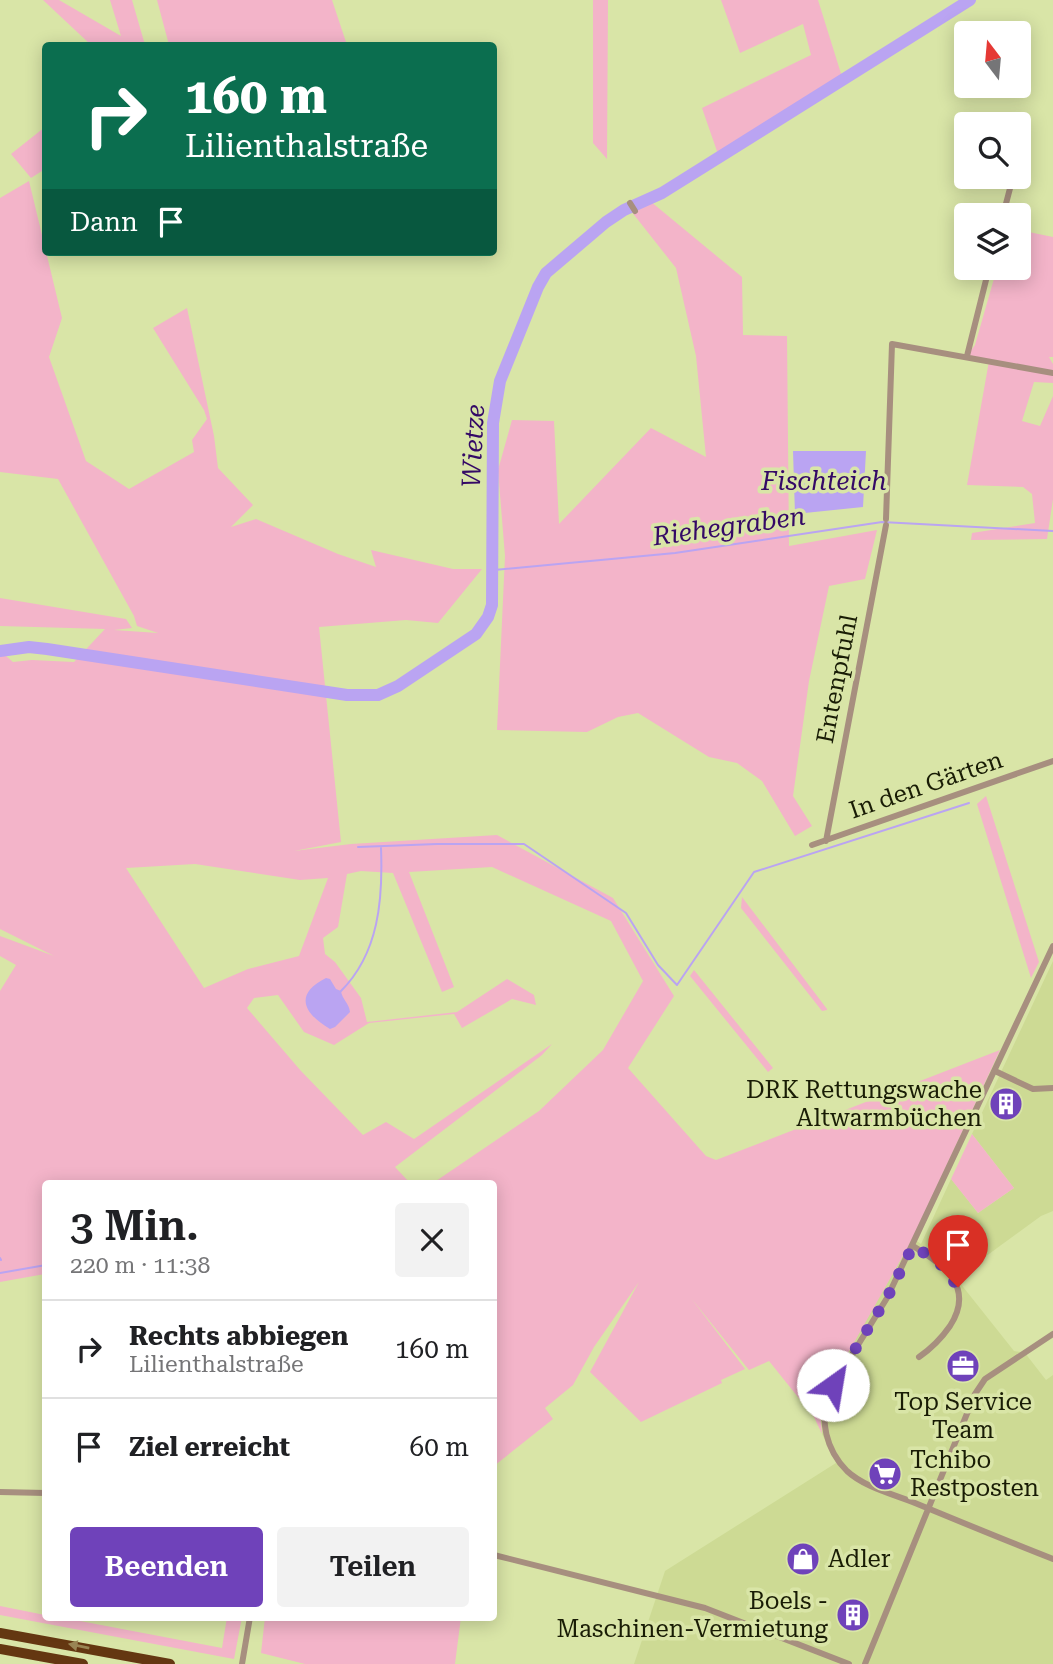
<!DOCTYPE html>
<html lang="de">
<head>
<meta charset="utf-8">
<style>
	body { margin:0; font-family:"Roboto Serif",serif; background:#f2f2f2; color:#202124; height:100vh; display:flex; flex-direction:column; font-size:26px; white-space:nowrap }
	* { box-sizing:border-box; margin:0 }
	p { font-size:23px; color:#757577 }
	.icon { flex:none; width:38px; height:38px; fill:none; stroke:currentColor; stroke-width:2; stroke-linecap:round; stroke-linejoin:round }
	.map { position:relative; flex:1; overflow:hidden }
	.side { position:absolute; left:42px; top:1180px; width:455px; height:441px; display:flex; flex-direction:column; background:#fff; border-radius:7px; box-shadow:0 4px 18px #0003 }
	.side>* { flex:none }
	.top-card { position:absolute; left:42px; top:42px; width:455px; height:214px; border-radius:7px; box-shadow:0 4px 18px #0003; background:#0b6e4f; color:#fff; overflow:hidden }
	.needle { width:46px; rotate:344deg }
	.controls { position:absolute; left:954px; top:21px; display:grid; gap:14px }
	.controls a { display:grid; place-items:center; width:77px; height:77px; border-radius:7px; background:#fff; box-shadow:0 4px 18px #0003; font-size:35px }
	.pin { position:absolute; display:grid; place-items:center; width:60px; height:60px; color:#fff; margin:-72px -30px; border-radius:50% 50% 50% 0; rotate:-45deg; box-shadow:0 0 7px #0007 }
	.pin .icon { rotate:45deg }
	.me { position:absolute; width:77px; margin:-38px; rotate:32deg; stroke-linejoin:round; filter:drop-shadow(0 0 5px #0008) }
	.turn { display:flex; align-items:center; gap:24px; height:147px; padding:0 28px; font-size:32px }
	.turn .icon { width:91px; height:91px; stroke-width:2.5 }
	.turn b { display:block; font-size:49px; line-height:60px }
	.then { display:flex; align-items:center; height:66px; padding:0 28px; background:#0003; gap:14px; font-size:26px }
	.round { display:grid; place-items:center; flex:none; width:74px; height:74px; border-radius:7px; background:#f2f2f2 }
	.summary { display:flex; align-items:center; justify-content:space-between; height:119px; padding:0 28px }
	h1 { font-size:42px; font-weight:600; line-height:52px }
	.action { display:flex; gap:14px; margin-top:auto; padding:14px 28px }
	.action a { flex:1; height:80px; border-radius:7px; background:#6f42ba; color:#fff; font-size:28px; font-weight:600; line-height:80px; text-align:center }
	.action a+a { background:#f2f2f2; color:#202124 }
	ul { padding:0; list-style:none }
	li { display:flex; align-items:center; gap:21px; height:98px; padding:0 28px; border-top:2px solid #e0e0e0 }
	li div { flex:1 }
	li b { display:block; font-size:26px }
	li em { font-style:normal }
	.map>svg:first-child { display:block }
	.built { fill:#cdda94 }
	.green { fill:#f3b4c9; fill-rule:evenodd }
	.water { fill:#baa4f2 }
	.lines { fill:none; stroke-linecap:round; stroke-linejoin:round }
	.stream { stroke:#baa4f2; stroke-width:2 }
	.river { stroke:#baa4f2; stroke-width:12 }
	.street { stroke:#a78f7f; stroke-width:6 }
	.highway { stroke:#643711; stroke-width:10 }
	.oneway { fill:#998554 }
	.route { stroke:#6f42ba; stroke-width:12; stroke-dasharray:0 21.6 }
	.labels { text-anchor:middle; stroke-width:7; stroke-linejoin:round; paint-order:stroke }
	.street-label { font-size:24px; fill:#191c05; stroke:#d9e5a7 }
	.poi-label { font-size:24px; fill:#191c05; stroke:#d9e5a7; text-anchor:end }
	.water-label { font-size:26px; font-style:italic; fill:#340966; stroke:#d9e5a7 }
</style>
</head>
<body>
<div class="map">
<svg width="1053" height="1664" viewBox="0 0 1053 1664">
	<rect width="100%" height="100%" fill="#d9e5a7"/>
	<path class="built" d="M1053,961V1211L1041,1216L956,1278L1014,1351L1025,1353L1046,1380L1053,1375V1664H634L665,1571L836,1463L822,1434L820,1412L823,1394L913,1238L921,1244L951,1179L978,1213L1014,1188L972,1134Z"/>
	<path class="green" d="M43,0H59L121,36L110,0H132L145,45H91Z
		M157,0H332L347,45H169Z
		M593,0H608L607,159L593,143Z
		M721,0H818L843,80L719,157L702,108L811,55L803,24L740,53Z
		M45,127V169L31,178L11,154Z
		M29,181L62,318L49,357L86,461L129,489L194,452L192,440L207,419L204,410L153,328L187,308L214,436L218,468L253,505L231,527L256,519L338,554L376,567L371,550L453,569H482L438,623L406,620L319,627L341,842L294,851L351,844L497,835L613,898L674,996L628,1068L706,1156L716,1160L1000,1050L913,1238L851,1348L827,1386L820,1412L822,1434L814,1417L769,1361L749,1370L691,1298L745,1369L721,1380L722,1383L641,1422L590,1372L639,1282L594,1347L573,1385L545,1408L553,1419L494,1466V1183H433L539,1111L603,1050L643,981L611,921L492,867L409,872L454,987L442,992L393,873L361,871L347,874L338,927L323,938L325,954L335,962L361,998L367,1022L457,1012L507,979L534,995L536,1005L512,999L462,1028L454,1014L369,1023L334,1045L304,1032L278,995L254,998L247,1008L301,1071L363,1135L386,1122L414,1139L552,1044L542,1055L395,1167L410,1183H46L45,1274L0,1282V991L16,965L0,956V936L54,956L0,929V651L13,662L32,660L74,662L105,629L0,626V598L126,619L132,628L114,630L158,633L137,626L134,616L58,479L0,472V198ZM195,864L300,880L328,878L299,956L248,969L204,988L126,868Z
		M650,201L742,277L743,335L787,336L789,546L877,530L865,579L829,586L809,681L793,796L812,826L795,836L762,781L737,763L709,757L638,713L618,717L587,732L497,730L505,556L498,470L512,420L554,421L559,524L651,428L706,457L696,356L676,268L631,211Z
		M1019,230L1053,237V357H1049L1053,364V383L1034,382L1022,421L1040,426L1053,396V499L1047,539L971,540L972,533L1035,523L1032,494L1023,487L967,485L989,361L967,356L975,345L997,268H1018Z
		M986,796L1039,962L1031,978L977,804Z
		M742,897L827,1009V1010L822,1011L741,908Z
		M694,970L773,1068L768,1072L690,976Z
		M972,1134L1014,1188L978,1213L951,1179Z
		M0,1606L45,1615L46,1617H59L222,1648L227,1617H242L234,1659L0,1615Z
		M265,1617H461L455,1664H305L261,1653Z"/>
	<path class="water" d="M793,451H866L863,507L795,514Z
		M326,978L330,979L336,989L341,991C342,999 349,1003 350,1012L335,1027L330,1029C303,1013 294,994 326,978Z"/>
	<g class="lines">
		<path class="stream" d="M494,570L675,553L882,522L1053,531
			M358,847L437,844H524L626,913L658,965L677,985L754,872L969,803
			M341,991C379,953 383,899 381,848
			M0,1258L1,1260
			M0,1273L46,1265"/>
		<path class="river" d="M0,651L29,647L47,649L347,695H378L398,686L476,634L488,617L492,605L493,423L500,381L538,287L546,273L606,222L624,210L662,193L970,0"/>
		<path class="street" d="M630,203L635,211
			M1003,215L1013,177
			M967,356L989,268
			M886,519L892,344L1053,373
			M826,841L886,525
			M812,845L1053,761
			M1053,946L887,1298L829,1392C819,1420 826,1450 847,1471C864,1487 893,1494 915,1503C961,1522 1007,1541 1053,1559
			M995,1071L1033,1089L1053,1088
			M913,1246C945,1266 975,1287 950,1326C941,1339 932,1348 919,1357
			M0,1492L46,1493
			M494,1555L705,1608L849,1664
			M242,1664L250,1617
			M865,1664L975,1394L985,1379L1053,1334"/>
		<path class="highway" d="M0,1633L170,1664
			M0,1649L83,1664"/>
	</g>
	<defs><path id="oneway-solid" d="M-6-.8H1V-3.2L6.5 0L1 3.2V.8H-6Z" transform="scale(1.75)"/></defs>
	<use class="oneway" href="#oneway-solid" transform="translate(79 1646) rotate(-169)"/>
	<g class="lines">
		<path class="route" d="M833,1385L887,1298L913,1246L939,1262L958,1287"/>
	</g>
	<defs>
		<symbol id="building-disc" viewBox="-11 -11 22 22"><circle r="9.5" fill="#6f42ba" stroke="#d9e5a7"/><path d="M-4-6H4V6H1V3H-1V6H-4ZM-2.5-4.3h1.7v1.8h-1.7ZM.8-4.3h1.7v1.8H.8ZM-2.5-1h1.7V.8h-1.7ZM.8-1h1.7V.8H.8Z" fill="#fff"/></symbol>
		<symbol id="office-disc" viewBox="-11 -11 22 22"><circle r="9.5" fill="#6f42ba" stroke="#d9e5a7"/><path d="M-6-3h4V-5.5h4V-3h4V5H-6ZM-1-4.5V-3h2v-1.5ZM-6 0V1H6V0Z" fill="#fff"/></symbol>
		<symbol id="supermarket-disc" viewBox="-11 -11 22 22"><circle r="9.5" fill="#6f42ba" stroke="#d9e5a7"/><path d="M-6-5.5h2.5l.6 2H6L4.5 2H-2.5L-4.4-4H-6ZM-1.5 3.2a1.3 1.3 0 1 0 .1 0ZM3 3.2a1.3 1.3 0 1 0 .1 0Z" fill="#fff"/></symbol>
		<symbol id="shop-disc" viewBox="-11 -11 22 22"><circle r="9.5" fill="#6f42ba" stroke="#d9e5a7"/><path d="M-5-2.5h2.3a2.7 3.5 0 0 1 5.4 0H5L5.5 6h-11ZM-1.5-2.5h3a1.5 2.3 0 0 0-3 0Z" fill="#fff"/></symbol>
	</defs>
	<g fill-rule="evenodd">
		<use href="#building-disc" x="987" y="1085" width="38" height="38"/>
		<use href="#office-disc" x="944" y="1347" width="38" height="38"/>
		<use href="#supermarket-disc" x="866" y="1455" width="38" height="38"/>
		<use href="#shop-disc" x="784" y="1540" width="38" height="38"/>
		<use href="#building-disc" x="834" y="1596" width="38" height="38"/>
	</g>
	<g class="labels">
		<g class="street-label">
			<text transform="translate(837 679) rotate(-79)" y="8">Entenpfuhl</text>
			<text transform="translate(926 785) rotate(-19)" y="8">In den Gärten</text>
		</g>
		<g class="poi-label">
			<text x="982" y="1098">DRK Rettungswache<tspan x="982" dy="28">Altwarmbüchen</tspan></text>
			<text x="963" y="1410" text-anchor="middle">Top Service<tspan x="963" dy="28">Team</tspan></text>
			<text x="910" y="1468" text-anchor="start">Tchibo<tspan x="910" dy="28">Restposten</tspan></text>
			<text x="828" y="1567" text-anchor="start">Adler</text>
			<text x="828" y="1609">Boels -<tspan x="828" dy="28">Maschinen-Vermietung</tspan></text>
		</g>
		<g class="water-label">
			<text transform="translate(473 446) rotate(-87)" y="9">Wietze</text>
			<text x="824" y="490">Fischteich</text>
			<text transform="translate(729 526) rotate(-8)" y="9">Riehegraben</text>
		</g>
	</g>
</svg>
<div class="controls">
<a><svg class="needle" viewBox="-14 -14 28 28"><path d="M0-13l5 13h-10z" fill="#e53935"/><path d="M0 13l5-13h-10z" fill="#757577"/></svg></a>
<a><svg class="icon" aria-label="search" viewBox="0 0 24 24"><circle cx="10" cy="10" r="6"/><path d="M15 15l6 6"/></svg></a>
<a><svg class="icon" aria-label="layers" viewBox="0 0 24 24"><path d="M12 4l9 5-9 5-9-5zM3 14l9 5 9-5"/></svg></a>
</div>
<div class="pin" style="left:958px;top:1287px;background:#d93025"><svg class="icon" aria-label="arrive" viewBox="0 0 24 24"><path d="M6 21V4h12l-3 4 3 4H6"/></svg></div>
<svg class="me" style="left:833px;top:1385px" viewBox="-20 -20 40 40"><circle r="19" fill="#fff"/><path d="M0-13L10 11 0 6-10 11z" fill="#6f42ba"/></svg>
<div class="top-card">
<div class="turn"><svg class="icon" aria-label="right" viewBox="0 0 24 24"><path d="M7 20v-9h11M14 6l5 5-5 5"/></svg><div><b>160 m</b>Lilienthalstraße</div></div>
<div class="then">Dann<svg class="icon" aria-label="arrive" viewBox="0 0 24 24"><path d="M6 21V4h12l-3 4 3 4H6"/></svg></div>
</div>
<section class="side">
<div class="summary"><div><h1>3 Min.</h1><p>220 m · 11:38</p></div><a class="round"><svg class="icon" aria-label="close" viewBox="0 0 24 24"><path d="M6 6l12 12M18 6L6 18"/></svg></a></div>
<ul>
<li><svg class="icon" aria-label="right" viewBox="0 0 24 24"><path d="M7 20v-9h11M14 6l5 5-5 5"/></svg><div><b>Rechts abbiegen</b><p>Lilienthalstraße</p></div><em>160 m</em></li>
<li><svg class="icon" aria-label="arrive" viewBox="0 0 24 24"><path d="M6 21V4h12l-3 4 3 4H6"/></svg><div><b>Ziel erreicht</b></div><em>60 m</em></li>
</ul>
<div class="action"><a>Beenden</a><a>Teilen</a></div>
</section>
</div>
</body>
</html>
